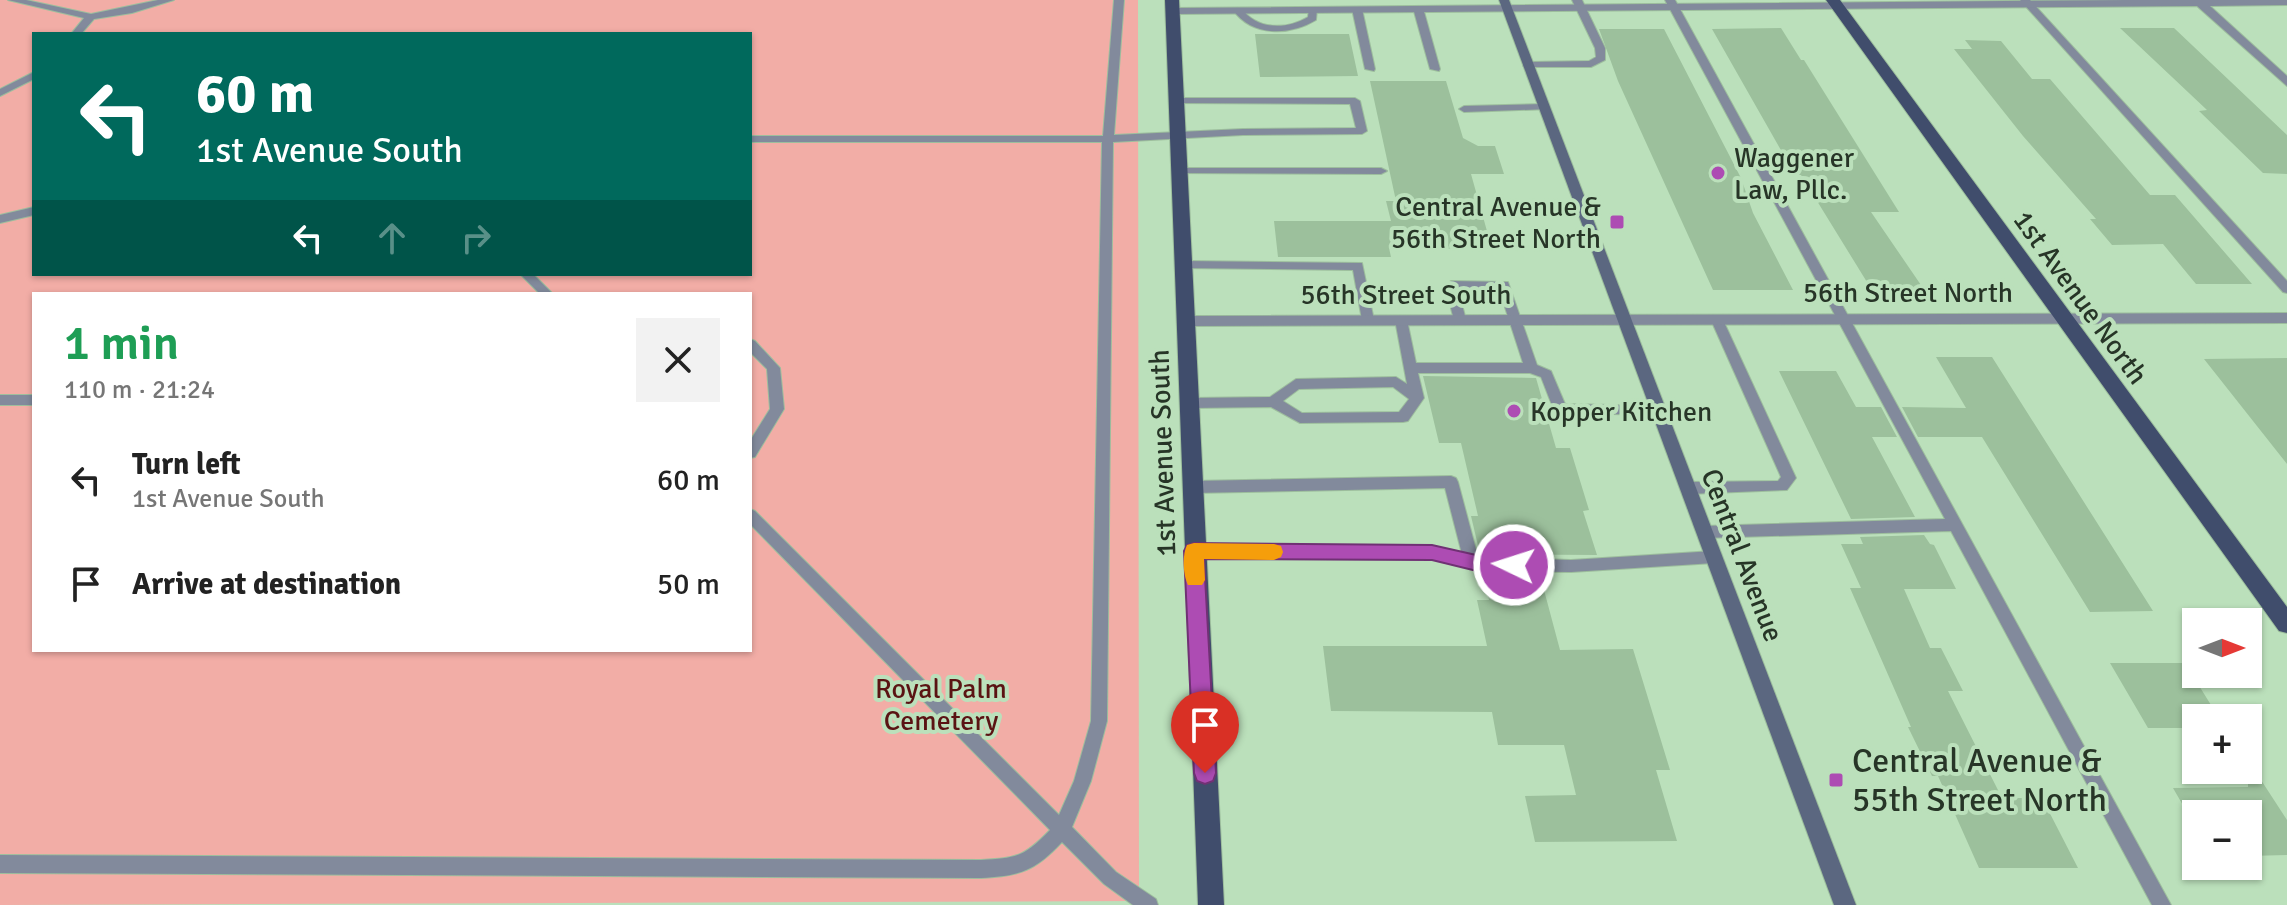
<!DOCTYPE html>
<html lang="en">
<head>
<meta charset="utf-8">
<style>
	body { margin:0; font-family:Signika,sans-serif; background:#f2f2f2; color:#222; height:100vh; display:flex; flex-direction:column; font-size:30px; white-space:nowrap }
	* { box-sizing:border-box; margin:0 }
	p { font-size:26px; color:#767676 }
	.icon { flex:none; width:44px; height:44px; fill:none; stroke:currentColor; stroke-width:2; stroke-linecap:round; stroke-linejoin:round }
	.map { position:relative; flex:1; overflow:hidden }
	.panel { position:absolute; left:32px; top:292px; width:720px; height:360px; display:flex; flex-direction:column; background:#fff; border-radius:0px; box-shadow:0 2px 6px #0004 }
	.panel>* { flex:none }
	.guide { position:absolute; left:32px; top:32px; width:720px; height:244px; border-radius:0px; box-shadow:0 2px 6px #0004; background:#00695c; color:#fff; overflow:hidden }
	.needle { width:52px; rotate:90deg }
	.tools { position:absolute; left:2182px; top:608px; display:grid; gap:16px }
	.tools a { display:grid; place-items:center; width:80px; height:80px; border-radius:0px; background:#fff; box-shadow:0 2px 6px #0004; font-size:40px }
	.pin { position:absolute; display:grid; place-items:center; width:68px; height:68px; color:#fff; margin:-82px -34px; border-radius:50% 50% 50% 0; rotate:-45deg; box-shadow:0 0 8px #0007 }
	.pin .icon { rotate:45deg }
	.me { position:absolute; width:88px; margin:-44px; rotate:274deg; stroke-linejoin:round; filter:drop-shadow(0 0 6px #0008) }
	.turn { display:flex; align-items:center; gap:28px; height:168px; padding:0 32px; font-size:36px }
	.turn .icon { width:104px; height:104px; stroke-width:2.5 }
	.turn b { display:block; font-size:56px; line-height:68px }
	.lanes { display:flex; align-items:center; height:76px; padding:0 32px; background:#0003; justify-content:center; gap:40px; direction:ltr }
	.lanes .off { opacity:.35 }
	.round { display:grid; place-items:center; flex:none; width:84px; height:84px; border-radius:0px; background:#f2f2f2 }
	.head { display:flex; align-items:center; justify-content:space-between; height:136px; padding:0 32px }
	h1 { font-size:48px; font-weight:600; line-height:60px; color:#1e9e55 }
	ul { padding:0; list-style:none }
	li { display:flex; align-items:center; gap:24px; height:104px; padding:0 32px }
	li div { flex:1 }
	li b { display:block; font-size:30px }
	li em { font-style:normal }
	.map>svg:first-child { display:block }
	.green { fill:#f2ada6; fill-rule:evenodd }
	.building { fill:#9cc09c }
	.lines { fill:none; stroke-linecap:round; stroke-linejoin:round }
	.lane-casing { stroke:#9dbe9d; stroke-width:2 }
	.street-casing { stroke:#9dbe9d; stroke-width:2 }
	.secondary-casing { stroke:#9dbe9d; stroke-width:2 }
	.primary-casing { stroke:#9dbe9d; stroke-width:2 }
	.lane { fill:#828a9c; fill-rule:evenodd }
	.street { fill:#828a9c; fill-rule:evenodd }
	.secondary { fill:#5b6780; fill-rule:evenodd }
	.primary { fill:#404d6c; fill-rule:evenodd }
	.route { fill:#ad4cb3; stroke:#703174; stroke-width:2 }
	.slow { fill:#f59e0b }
	.poi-dot { fill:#ad4cb3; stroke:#bbe0bb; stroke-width:3 }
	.labels { text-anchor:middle; stroke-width:8; stroke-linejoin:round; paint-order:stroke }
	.poi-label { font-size:28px; fill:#273527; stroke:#bbe0bb; text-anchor:start }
	.street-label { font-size:28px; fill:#273527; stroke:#bbe0bb }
	.park-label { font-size:28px; fill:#5a1313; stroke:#bbe0bb }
	.near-poi-label { font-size:34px; fill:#273527; stroke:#bbe0bb; text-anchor:start }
</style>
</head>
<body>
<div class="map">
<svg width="2287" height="905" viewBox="0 0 2287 905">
	<rect width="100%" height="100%" fill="#bbe0bb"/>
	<path class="green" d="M0,0H1138L1139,901L0,905ZM34,34H750V274H34ZM34,294H750V650H34Z"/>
	<path class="building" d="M1781,28L1801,60H1804L1899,212H1871L1923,288L1870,287L1801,175H1795L1712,29Z
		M2120,28H2174L2287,135V174L2263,173L2199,111L2207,110Z
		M1599,29H1664L1741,178L1753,213L1793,290H1713L1618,81Z
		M1255,34H1349L1358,76L1260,77Z
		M1965,40L2001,41L2032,79H2050L2150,195H2175L2252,284H2196L2163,244L2112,245L2090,219H2096L2023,136L1954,49H1972Z
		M1370,81H1446L1463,138L1478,146H1495L1504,174H1471L1492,249L1389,248L1391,257H1278L1274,221H1391L1386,201H1396Z
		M1936,357H1992L2153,611L2090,612L1982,437H1918L1902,407L1966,408Z
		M2287,358V464L2204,359Z
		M1779,371H1836L1856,407H1881L1897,437H1872L1915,517L1851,519Z
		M1423,376L1536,378L1556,448H1570L1589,510L1583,511L1597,555L1480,554L1471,516H1478L1461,443H1439Z
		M1924,535L1930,544L1934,545L1956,589H1904L1930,648H1941L1963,691H1948L2002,798H2042L2078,868H1979L1938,776H1932L1908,727H1911L1850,588H1861L1841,544H1863L1860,537Z
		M1483,574L1540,575L1560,650L1633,649L1670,770H1656L1677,841L1535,842L1525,796L1576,795L1564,745H1498L1492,712L1331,711L1323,646H1487L1477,600H1489Z
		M2110,663H2185L2219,718H2196V728H2148Z
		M2248,760L2287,820V855L2248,856V814H2188L2173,788L2248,787Z"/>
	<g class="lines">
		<defs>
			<path id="lane" d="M8,0H26L91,14L158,0H174L132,13L94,19L81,34H71L84,18Z
				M1114,0H1124L1114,135L1243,129L1356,128L1350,104L1173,103V99L1177,98H1355L1360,101L1367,131L1362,134L1243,135L1113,142L1107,721L1091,781L1072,827L1116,872L1156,899L1158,905H1133L1104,884L1062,842C1035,871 1020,876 981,878L0,873V855L981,860C1017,858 1024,857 1050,830L750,524V509L755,511L1059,815L1074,781L1091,721L1102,142H750V136H1103Z
				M1572,0H1582L1605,48V60L1591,67H1524L1523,65L1528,62L1589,61L1596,57L1595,48Z
				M1665,0H1675L2171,905H2152L1951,531L1704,538L1699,536L1697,532L1699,528L1704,526L1945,519Z
				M2020,0H2030L2287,281V293L2283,292Z
				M1415,6L1423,8L1440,69L1439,71L1430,69L1413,8Z
				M1309,7L1317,9L1316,20C1290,36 1252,37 1233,10L1241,8C1257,30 1286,30 1308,17Z
				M1354,7L1362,9L1375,69L1374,71L1365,69L1352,9Z
				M34,72V79L0,96V89Z
				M1545,104L1549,105V109L1464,112L1459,109L1464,106Z
				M1180,168H1381L1387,171L1381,174L1176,173L1174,171Z
				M34,207V215L0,223V215Z
				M1185,261L1362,263L1374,320L1368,324L1362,320L1353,270L1181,268L1179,265Z
				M520,274H533L553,294H540Z
				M1451,281L1508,282L1537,365L1551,371L1565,404L1659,406L1666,411L1664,415L1555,413L1541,377L1530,373H1418L1424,398L1408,421L1403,422L1300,423L1271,407L1190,408L1183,403L1190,398L1270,397L1296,379L1396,377L1407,384L1395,320L1401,316L1407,320L1416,363H1523L1499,289H1458L1466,320L1460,324L1454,320L1445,285ZM1393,387L1409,399L1399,412L1302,413L1283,401L1299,389Z
				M1717,316L1723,320L1796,478L1787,490L1688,494L1683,492L1681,488L1683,484L1688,482L1778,481L1781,477L1711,320Z
				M750,339L755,341L780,368L784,409L755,457L750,458V441L770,409L767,369L750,352Z
				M0,395H34V405H0Z
				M1451,476L1456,478L1458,482L1478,557L1571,560L1714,551L1719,553L1722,557L1719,561L1714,563L1571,572L1485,571L1432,559L1194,557L1189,555L1187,551L1189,547L1194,545L1432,547L1462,554L1445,488L1192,493L1187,491L1185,487L1187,483L1192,481Z"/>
			<path id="street" d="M2128,0H2287V5L2210,6L2287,76V86L2197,6L1173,14L1167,11L1173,8Z
				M2287,313V323L1188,326L1181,321L1188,316Z"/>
			<path id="secondary" d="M1499,0H1509L1856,905H1834Z"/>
			<path id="primary" d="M1165,0H1179L1224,905H1198Z
				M1826,0H1840L2287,607V633L2279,631Z"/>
		</defs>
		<use href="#lane" class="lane-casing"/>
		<use href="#street" class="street-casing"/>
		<use href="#secondary" class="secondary-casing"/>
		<use href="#primary" class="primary-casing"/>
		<use href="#lane" class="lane"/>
		<use href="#street" class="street"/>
		<use href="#secondary" class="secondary"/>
		<use href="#primary" class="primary"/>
	</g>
	<path class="route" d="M1194,543L1432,545L1485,557L1521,560L1523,565L1521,571L1485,573L1432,560L1204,559L1216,773L1213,781L1205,784L1197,781L1194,773L1184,551L1187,545Z"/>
	<path class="slow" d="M1194,543L1274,544L1281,546L1283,552L1281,557L1274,560L1204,559L1205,580L1202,585H1188C1183,575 1182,555 1187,545Z"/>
	<g class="poi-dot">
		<circle cx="1718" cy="173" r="8"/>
		<rect x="1609" y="214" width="16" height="16" rx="4"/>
		<circle cx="1514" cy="411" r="8"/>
		<rect x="1828" y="772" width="16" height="16" rx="4"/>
	</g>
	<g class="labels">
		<g class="poi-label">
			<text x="1734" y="167">Waggener<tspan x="1734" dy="32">Law, Pllc.</tspan></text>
			<text x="1601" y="216" text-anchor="end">Central Avenue &amp;<tspan x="1601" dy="32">56th Street North</tspan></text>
			<text x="1530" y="421">Kopper Kitchen</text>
		</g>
		<g class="street-label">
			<text x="1908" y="302">56th Street North</text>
			<text x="1406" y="304">56th Street South</text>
			<text transform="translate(2081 297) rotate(54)" y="10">1st Avenue North</text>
			<text transform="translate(1162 453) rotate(-92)" y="10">1st Avenue South</text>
			<text transform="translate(1743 555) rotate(69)" y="10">Central Avenue</text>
		</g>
		<g class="park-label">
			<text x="941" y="698">Royal Palm<tspan x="941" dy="32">Cemetery</tspan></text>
		</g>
		<g class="near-poi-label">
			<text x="1852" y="772">Central Avenue &amp;<tspan x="1852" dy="39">55th Street North</tspan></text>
		</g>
	</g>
</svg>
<div class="tools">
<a><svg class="needle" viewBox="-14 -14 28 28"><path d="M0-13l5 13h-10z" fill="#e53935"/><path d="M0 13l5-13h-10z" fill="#767676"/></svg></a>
<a>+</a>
<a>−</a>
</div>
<div class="pin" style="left:1205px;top:773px;background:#d93025"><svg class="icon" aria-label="arrive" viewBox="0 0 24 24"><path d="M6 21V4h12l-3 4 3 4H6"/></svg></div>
<svg class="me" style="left:1514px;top:565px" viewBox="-20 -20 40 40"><circle r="17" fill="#ad4cb3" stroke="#fff" stroke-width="3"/><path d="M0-11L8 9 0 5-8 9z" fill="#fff"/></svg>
<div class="guide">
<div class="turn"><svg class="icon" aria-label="left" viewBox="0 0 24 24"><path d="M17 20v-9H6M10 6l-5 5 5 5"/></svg><div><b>60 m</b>1st Avenue South</div></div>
<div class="lanes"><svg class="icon" aria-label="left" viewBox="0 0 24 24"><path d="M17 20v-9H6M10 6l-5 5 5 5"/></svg><svg class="icon off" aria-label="ahead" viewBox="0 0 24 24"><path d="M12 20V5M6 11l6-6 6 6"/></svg><svg class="icon off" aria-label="right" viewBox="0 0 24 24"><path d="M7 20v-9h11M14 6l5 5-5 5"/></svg></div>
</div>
<section class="panel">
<div class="head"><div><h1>1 min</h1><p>110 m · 21:24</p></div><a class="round"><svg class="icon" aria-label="close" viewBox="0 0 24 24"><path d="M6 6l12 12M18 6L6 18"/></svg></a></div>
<ul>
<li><svg class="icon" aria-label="left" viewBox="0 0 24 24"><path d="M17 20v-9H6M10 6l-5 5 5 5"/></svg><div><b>Turn left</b><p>1st Avenue South</p></div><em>60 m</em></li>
<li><svg class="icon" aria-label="arrive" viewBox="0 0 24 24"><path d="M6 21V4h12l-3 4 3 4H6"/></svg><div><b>Arrive at destination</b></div><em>50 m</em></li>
</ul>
</section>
</div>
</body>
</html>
